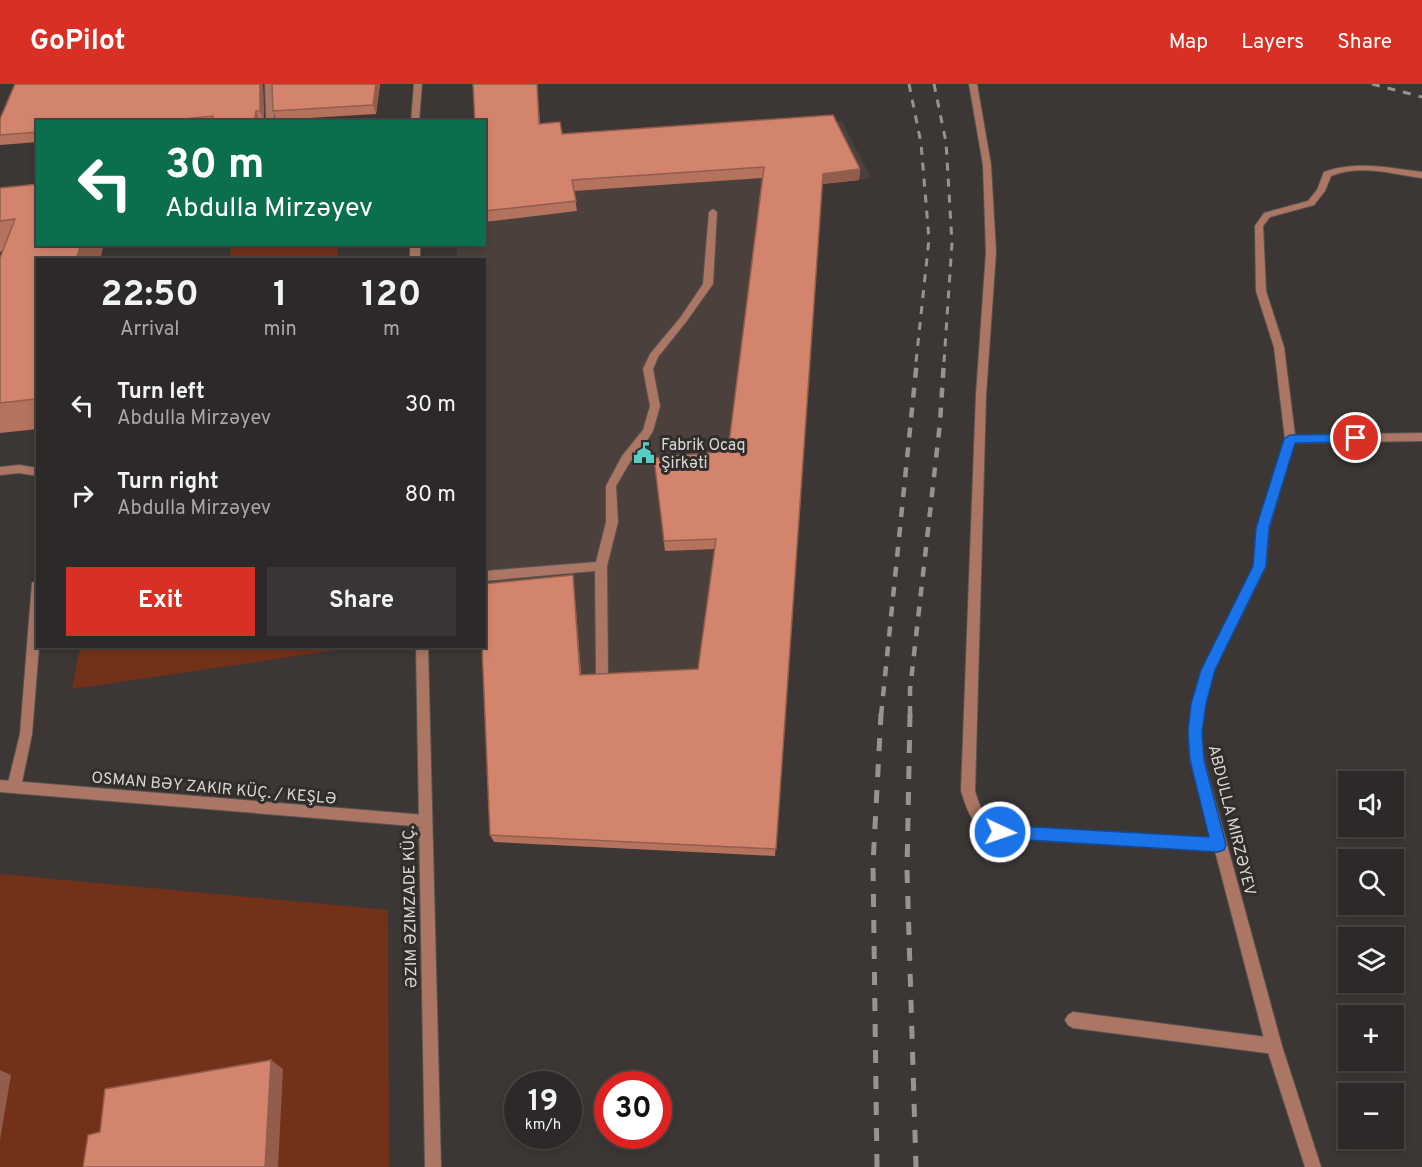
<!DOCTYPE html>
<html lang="en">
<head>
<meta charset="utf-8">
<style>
	body { margin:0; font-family:Overpass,sans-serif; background:#393534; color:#f1f3f6; height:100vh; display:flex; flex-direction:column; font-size:22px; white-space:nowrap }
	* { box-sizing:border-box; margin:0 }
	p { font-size:20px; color:#a7a6a8 }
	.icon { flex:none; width:33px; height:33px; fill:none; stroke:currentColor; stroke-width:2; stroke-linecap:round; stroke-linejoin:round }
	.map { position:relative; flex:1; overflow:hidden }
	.panel { position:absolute; left:36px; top:174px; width:450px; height:390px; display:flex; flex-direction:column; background:#2d2928; border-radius:0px; box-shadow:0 3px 9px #0003,0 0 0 2px #484545 }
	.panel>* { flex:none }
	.guide { position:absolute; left:36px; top:36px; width:450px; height:126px; border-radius:0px; box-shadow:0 3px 9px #0003,0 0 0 2px #484545; background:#0b6e4f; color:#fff; overflow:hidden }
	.controls { position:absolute; left:1338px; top:687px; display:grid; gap:12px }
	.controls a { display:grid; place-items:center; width:66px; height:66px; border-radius:0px; background:#2d2928; box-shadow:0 3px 9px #0003,0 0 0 2px #484545; font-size:30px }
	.speed { position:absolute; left:504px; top:987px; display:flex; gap:12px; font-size:30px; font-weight:700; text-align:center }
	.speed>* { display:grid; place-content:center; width:78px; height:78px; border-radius:50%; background:#2d2928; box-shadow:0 3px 9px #0003,0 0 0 2px #484545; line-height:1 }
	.speed small { font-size:15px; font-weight:400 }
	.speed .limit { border:9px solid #d22; background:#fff; color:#111 }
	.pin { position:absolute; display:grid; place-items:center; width:51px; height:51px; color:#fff; margin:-26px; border:3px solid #fff; border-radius:50%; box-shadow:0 2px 6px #0007 }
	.me { position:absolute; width:66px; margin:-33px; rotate:93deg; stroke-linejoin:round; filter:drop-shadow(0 0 4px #0008) }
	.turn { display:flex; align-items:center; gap:21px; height:126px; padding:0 30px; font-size:27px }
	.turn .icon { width:78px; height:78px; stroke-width:2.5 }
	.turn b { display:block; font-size:42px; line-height:51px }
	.eta { display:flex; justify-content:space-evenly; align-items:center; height:102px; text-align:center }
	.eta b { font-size:36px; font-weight:700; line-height:42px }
	.action { display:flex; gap:12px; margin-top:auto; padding:12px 30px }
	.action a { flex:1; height:69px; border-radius:0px; background:#d93025; color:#fff; font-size:24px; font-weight:700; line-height:69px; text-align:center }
	.action a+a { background:#393534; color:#f1f3f6 }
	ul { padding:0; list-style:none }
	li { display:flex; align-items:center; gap:18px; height:90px; padding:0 30px }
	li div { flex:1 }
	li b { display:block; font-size:22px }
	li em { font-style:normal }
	header { display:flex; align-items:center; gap:36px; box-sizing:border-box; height:84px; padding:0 30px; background:#d93025; color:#fff }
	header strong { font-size:28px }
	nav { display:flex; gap:33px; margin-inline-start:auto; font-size:21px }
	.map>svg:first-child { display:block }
	.built { fill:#4b403c }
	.green { fill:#74311a }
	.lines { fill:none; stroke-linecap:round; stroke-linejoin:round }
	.service-casing { stroke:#585452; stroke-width:2 }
	.minor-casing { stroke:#585452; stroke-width:2 }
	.tertiary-casing { stroke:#585452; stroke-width:2 }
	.service { fill:#ab7664; fill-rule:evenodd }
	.minor { fill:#ab7664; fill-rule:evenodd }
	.tertiary { fill:#ab7664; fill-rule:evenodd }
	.rail-far2 { stroke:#979391; stroke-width:3; stroke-dasharray:8 8; stroke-linecap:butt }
	.rail-far1 { stroke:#979391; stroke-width:4.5; stroke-dasharray:10 10; stroke-linecap:butt }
	.rail { stroke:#979391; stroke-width:5; stroke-dasharray:13 13; stroke-linecap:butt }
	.wall { fill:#b5725d }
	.shaded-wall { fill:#935d4c }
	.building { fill:#d2856c; stroke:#935d4c; stroke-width:1.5 }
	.route { fill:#1a73e8; stroke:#114b97; stroke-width:1.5 }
	.labels { text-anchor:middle; stroke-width:6; stroke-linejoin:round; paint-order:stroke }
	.poi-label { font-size:16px; fill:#dad7d5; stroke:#312d2b; text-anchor:start }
	.street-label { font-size:16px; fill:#dad7d5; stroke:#312d2b }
</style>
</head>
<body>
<header>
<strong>GoPilot</strong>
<nav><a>Map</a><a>Layers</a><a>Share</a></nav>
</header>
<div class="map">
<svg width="1422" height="1083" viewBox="0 0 1422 1083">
	<rect width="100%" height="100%" fill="#3c3735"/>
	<path class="built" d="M842,37L871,94L822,100L775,772L494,758L484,563V176L458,175L456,161L484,160L485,138L562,55Z"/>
	<path class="green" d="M231,161H338V175H230Z
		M80,563L357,562V563L72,605Z
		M0,790L388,826L389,1083H0Z"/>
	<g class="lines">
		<defs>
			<path id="service" d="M265,0H273L274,38H266Z
				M713,125L717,128L713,200L686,238L658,273L653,285L660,322L653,347L639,369L630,378L616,402L618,438L607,482L608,591L606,595L602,596L598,595L596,591L595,487L484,497V487L596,478L606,438V402L622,372L643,346L650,322L643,285L650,270L680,234L703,200L709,128Z
				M19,381L38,384V392L19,389L0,391V383Z
				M38,495V562H39L32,650L21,703L19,707L14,709L9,707L7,703L20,650L32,499Z
				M1073,928L1274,954L1279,957L1282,962L1279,967L1274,970L1073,944L1068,941L1065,936L1068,931Z"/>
			<path id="minor" d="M969,0H977L991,81L996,168L986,311L975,707C980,724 984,734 1001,742L1211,754L1190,676L1189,648L1192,620L1202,586L1254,482L1257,444L1285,355L1274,263L1256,207L1255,142L1264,129L1308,117L1317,106L1324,88C1357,76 1389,84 1422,88V94C1392,90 1360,80 1331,92L1325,107L1314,121L1270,133L1263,142L1266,207L1284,263L1295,351L1422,349V357L1294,359L1269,444L1266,482L1214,586L1204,620L1201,648L1204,676L1282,962L1321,1083H1305L1266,962L1215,767L1000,754C974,744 969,733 961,707L976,311L986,168L983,81Z
				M0,696L425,731L430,733L432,737L430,741L425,743L0,708Z"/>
			<path id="tertiary" d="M414,0H422L419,38H411Z
				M410,160H420V176H410Z
				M416,562H428L441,1083H425Z"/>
		</defs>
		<use href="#service" class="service-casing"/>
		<use href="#minor" class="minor-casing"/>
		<use href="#tertiary" class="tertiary-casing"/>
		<use href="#service" class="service"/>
		<use href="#minor" class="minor"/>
		<use href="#tertiary" class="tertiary"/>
		<path class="rail-far2" d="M909,0L921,59L929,155L916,278
			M934,0L946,58L952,159L944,278
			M1372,0L1422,13"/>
		<path class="rail-far1" d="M881,632L917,276
			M910,632V606L940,339L944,276"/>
		<path class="rail" d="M910,630L907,786L916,1083
			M877,1083L873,780L881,630"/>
	</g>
	<path class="wall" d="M15,0H263L264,36L259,38H38V58L0,61V35Z
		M380,0L376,30L276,36L273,27Z
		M537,0L540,40L562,50L860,85L859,96L822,100L775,772L494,758L490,751L573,491L574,501L581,591L698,585L715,465L665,467L654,374L728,367L762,94L574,107L577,127L484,138V38Z
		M0,104L38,176V345L0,349V174L3,167L0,168Z"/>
	<path class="shaded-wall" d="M260,0H263L264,36L260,27Z
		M376,0H380L376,30L373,21Z
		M256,27L259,37V38H254Z
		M860,85L859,96L822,100L823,90Z
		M81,160H104L100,176H76Z
		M573,491L574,501L582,600L580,591Z
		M271,976L283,985L278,1083H265Z
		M0,986L11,991L0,1056Z"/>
	<path class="building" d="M15,0H260V27H256L254,38H212L213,32L154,38H38V48L0,51V35Z
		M272,0H376L373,21L273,27Z
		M473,0H537L539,40L560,38L562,50L833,31L860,85L823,90L776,765L490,751L482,562H484V500L573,491L580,591L698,585L716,455L664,457L654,374L728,367L764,83L572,96L576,117L484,127V38H475Z
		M38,100V160H81L76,176H38V307L35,315L0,319V174L15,135L0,137V104Z
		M271,976L265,1083H83L88,1051L100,1048L105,1005Z"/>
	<path class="route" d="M1356,350L1362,354L1356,358L1295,359L1269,444L1266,482L1215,586L1206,620L1202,648L1204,676L1226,761L1224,766L1218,768L994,754L992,748L994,743L1000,741L1209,753L1190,676L1188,648L1191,620L1201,586L1253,482L1256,444L1284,355L1290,351Z"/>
	<defs>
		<symbol id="civic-bare" viewBox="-9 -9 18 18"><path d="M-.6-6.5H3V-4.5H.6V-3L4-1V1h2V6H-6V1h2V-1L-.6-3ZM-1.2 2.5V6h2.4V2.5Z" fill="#55cec6" stroke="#312d2b" stroke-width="2.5" paint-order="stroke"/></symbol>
	</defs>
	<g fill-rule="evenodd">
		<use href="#civic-bare" x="629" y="354" width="30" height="30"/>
	</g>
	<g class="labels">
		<g class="poi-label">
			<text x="661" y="366">Fabrik Ocaq<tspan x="661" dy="18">Şirkəti</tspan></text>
		</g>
		<g class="street-label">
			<text transform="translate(214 703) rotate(5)" y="6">OSMAN BƏY ZAKIR KÜÇ. / KEŞLƏ</text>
			<text transform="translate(1233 736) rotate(76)" y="6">ABDULLA MIRZƏYEV</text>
			<text transform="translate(409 823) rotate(-91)" y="6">ƏZIM ƏZIMZADE KÜÇ.</text>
		</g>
	</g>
</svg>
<div class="controls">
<a><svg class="icon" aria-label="sound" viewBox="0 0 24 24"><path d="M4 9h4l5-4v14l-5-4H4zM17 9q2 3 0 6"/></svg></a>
<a><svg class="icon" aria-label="search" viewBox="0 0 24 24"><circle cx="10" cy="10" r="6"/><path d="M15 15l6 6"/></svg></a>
<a><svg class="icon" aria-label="layers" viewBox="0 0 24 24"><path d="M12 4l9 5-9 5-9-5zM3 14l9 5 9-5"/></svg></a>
<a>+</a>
<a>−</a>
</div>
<div class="speed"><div>19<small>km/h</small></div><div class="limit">30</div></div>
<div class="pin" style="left:1356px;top:354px;background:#d93025"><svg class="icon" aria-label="arrive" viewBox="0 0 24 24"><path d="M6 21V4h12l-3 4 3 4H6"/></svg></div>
<svg class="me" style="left:1000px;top:748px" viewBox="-20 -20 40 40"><circle r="17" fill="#1a73e8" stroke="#fff" stroke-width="3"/><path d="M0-11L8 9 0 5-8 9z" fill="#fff"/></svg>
<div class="guide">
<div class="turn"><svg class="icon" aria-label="left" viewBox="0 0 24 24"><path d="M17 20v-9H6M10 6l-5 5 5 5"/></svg><div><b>30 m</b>Abdulla Mirzəyev</div></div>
</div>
<section class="panel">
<div class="eta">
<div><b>22:50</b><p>Arrival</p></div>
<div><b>1</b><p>min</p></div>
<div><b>120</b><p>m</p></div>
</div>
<ul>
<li><svg class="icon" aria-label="left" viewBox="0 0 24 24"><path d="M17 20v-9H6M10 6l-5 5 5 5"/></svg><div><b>Turn left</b><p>Abdulla Mirzəyev</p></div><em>30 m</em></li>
<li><svg class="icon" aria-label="right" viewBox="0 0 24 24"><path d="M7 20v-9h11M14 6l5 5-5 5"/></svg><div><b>Turn right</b><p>Abdulla Mirzəyev</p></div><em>80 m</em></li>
</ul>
<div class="action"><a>Exit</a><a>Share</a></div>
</section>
</div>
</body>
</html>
